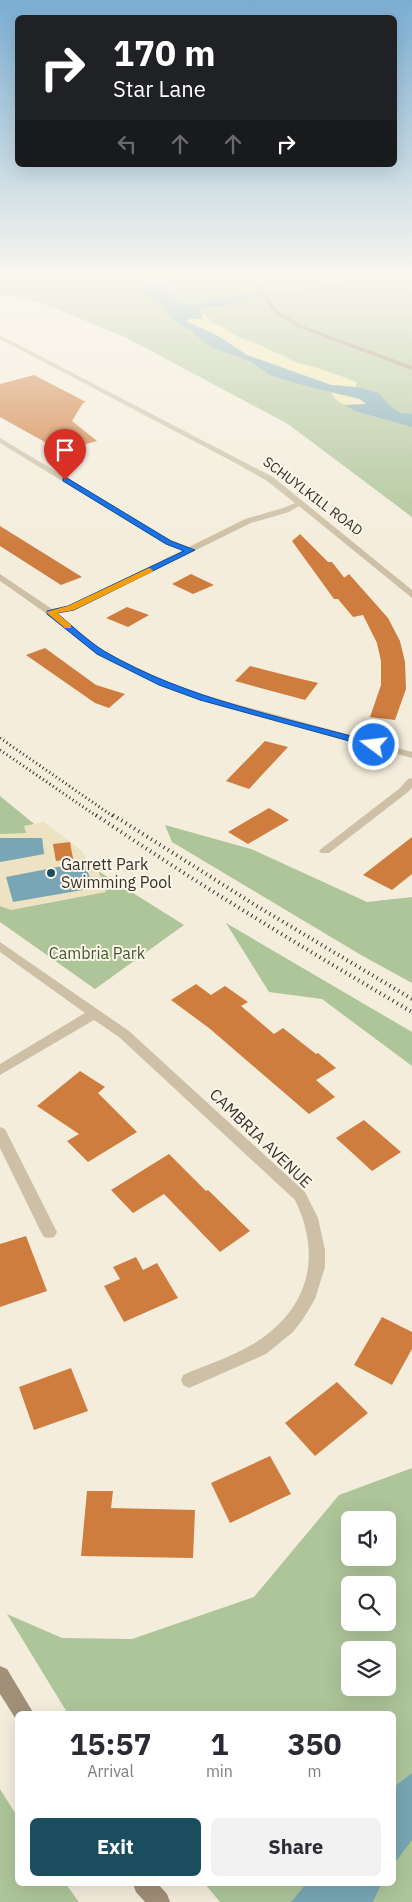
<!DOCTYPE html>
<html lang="en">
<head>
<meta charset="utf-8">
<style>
	body { margin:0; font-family:"IBM Plex Sans",sans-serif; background:#f2f2f3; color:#2b2b33; height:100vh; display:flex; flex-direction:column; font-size:19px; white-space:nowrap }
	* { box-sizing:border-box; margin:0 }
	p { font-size:16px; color:#7c7c81 }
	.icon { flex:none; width:28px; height:28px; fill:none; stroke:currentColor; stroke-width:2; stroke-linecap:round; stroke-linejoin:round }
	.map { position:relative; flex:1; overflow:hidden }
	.panel { position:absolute; left:15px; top:1711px; width:381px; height:175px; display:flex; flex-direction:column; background:#fff; border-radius:8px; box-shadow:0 5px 20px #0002 }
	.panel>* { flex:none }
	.guide { position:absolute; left:15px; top:15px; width:382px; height:152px; border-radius:8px; box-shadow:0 5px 20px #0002; background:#202124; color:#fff; overflow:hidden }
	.buttons { position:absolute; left:341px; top:1511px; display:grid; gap:10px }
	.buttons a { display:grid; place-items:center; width:55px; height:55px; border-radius:8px; background:#fff; box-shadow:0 5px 20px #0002; font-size:25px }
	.pin { position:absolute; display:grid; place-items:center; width:42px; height:42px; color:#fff; margin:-51px -21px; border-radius:50% 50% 50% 0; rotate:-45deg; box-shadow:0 0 5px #0007 }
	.pin .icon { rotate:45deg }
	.me { position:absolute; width:55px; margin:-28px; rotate:285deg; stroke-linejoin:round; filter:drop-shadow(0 0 4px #0008) }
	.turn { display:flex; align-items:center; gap:18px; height:105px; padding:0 15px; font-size:22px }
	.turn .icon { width:65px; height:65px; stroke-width:2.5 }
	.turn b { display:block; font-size:35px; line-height:42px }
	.lanes { display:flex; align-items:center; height:48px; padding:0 15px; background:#0003; justify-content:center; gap:25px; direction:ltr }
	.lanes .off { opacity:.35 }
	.eta { display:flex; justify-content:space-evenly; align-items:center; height:85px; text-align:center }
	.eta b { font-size:30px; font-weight:800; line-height:35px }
	.primary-button { display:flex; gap:10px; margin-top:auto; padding:10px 15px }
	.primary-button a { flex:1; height:58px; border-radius:8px; background:#1a4d5e; color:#fff; font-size:20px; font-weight:800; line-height:58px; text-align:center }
	.primary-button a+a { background:#f2f2f3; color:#2b2b33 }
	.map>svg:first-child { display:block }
	.green { fill:#aec59a; fill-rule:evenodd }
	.sand { fill:#f2e8b0 }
	.plaza { fill:#ede2c2; fill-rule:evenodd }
	.water { fill:#78a6b4 }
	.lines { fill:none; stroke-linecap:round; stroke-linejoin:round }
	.stream { stroke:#78a6b4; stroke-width:3 }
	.building { fill:#cf7d3e }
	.lane { fill:#cdc0a6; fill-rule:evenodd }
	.street { fill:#cdc0a6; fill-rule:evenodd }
	.secondary { fill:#a18f78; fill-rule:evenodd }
	.rail-far1 { stroke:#393128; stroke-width:3; stroke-dasharray:1 3; stroke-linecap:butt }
	.rail { stroke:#393128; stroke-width:4; stroke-dasharray:1 4; stroke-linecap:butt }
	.route { fill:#1a73e8; stroke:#114b97 }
	.slow { fill:#f59e0b }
	.poi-dot { fill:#1a4d5e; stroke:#fbf6e9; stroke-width:2 }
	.labels { text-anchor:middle; stroke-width:4; stroke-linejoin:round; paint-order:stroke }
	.far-street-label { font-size:14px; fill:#393128; stroke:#fbf6e9 }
	.poi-label { font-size:16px; fill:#393128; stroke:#fbf6e9; text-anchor:start }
	.park-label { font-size:16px; fill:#3f5929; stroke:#fbf6e9 }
	.street-label { font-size:16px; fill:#393128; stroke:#fbf6e9 }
</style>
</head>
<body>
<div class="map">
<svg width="412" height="1902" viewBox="0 0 412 1902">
	<rect width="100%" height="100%" fill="#f4eddc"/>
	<path class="green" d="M0,278H412V517L288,424L127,338L52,307L10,294L0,295Z
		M0,796L71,854L184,925L95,989L0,922Z
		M165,825L251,849L367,902L412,897V983L361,955L172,842Z
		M226,923L412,1032V1066L322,999L269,992Z
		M412,1468V1902H220L205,1884H394V1714H68L7,1614L62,1638L132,1639L254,1597L339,1495ZM350,1520H388V1558H350ZM350,1585H388V1622H350ZM350,1650H388V1688H350Z
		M0,1789L17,1816L18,1884H66L79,1902H0Z"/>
	<path class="sand" d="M206,314L211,323L223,327L238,337L260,345L298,363L318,368L357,382L356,387L331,385L247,355L218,336L187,322L188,319H202V315Z
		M331,392L360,399L367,404C353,407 337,407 331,392Z"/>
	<path class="plaza" d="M44,822L83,852L87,860L94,859L106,892L11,910L0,906V862L44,854L42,838H0V834L26,833L24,826ZM70,843L73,859L56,861L53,844Z"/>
	<path class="water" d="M144,278H177L178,280L171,286L169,292L173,299L187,306L229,297L308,291L296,295L240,300L220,307L213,306L199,310L202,319H188L187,322L218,336L247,355L331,385L356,387L379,393L391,407L401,413L412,414V427L355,411L345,405L366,404L360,399L306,386L272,376L249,361L213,348L194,334V331L181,326L167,314L161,305L149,299L143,293H148L150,291L142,283Z
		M0,838H42L44,854L0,862Z
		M84,862L94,888L13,902L6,877Z
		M412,1773V1840L394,1864V1787Z
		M306,1884H381L373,1902H291Z"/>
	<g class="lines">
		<path class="stream" d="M299,292L354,283L364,278"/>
	</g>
	<path class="building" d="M34,375L86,402L83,403L72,421L97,441L61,451L0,417V384Z
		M0,526L82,577L61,585L0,546Z
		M300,534L328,562H332L346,580L344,578L349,574L388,618L400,641L405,662L406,689L395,720L370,717L381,685V661L377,643L363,615L353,617L338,599H334L292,541Z
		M191,574L214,585L193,594L172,584Z
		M127,607L149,615L128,627L106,618Z
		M45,648L96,685L125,694L109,708L95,703L26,655Z
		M250,666L293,677L318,683L305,700L235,681Z
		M265,741L288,747L249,789L226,781Z
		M269,808L289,820L248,844L228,832Z
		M412,837V874L392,890L363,875Z
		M70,842L73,859L56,861L53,844Z
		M196,984L211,995L225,986L248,1002L241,1006L274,1034L283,1028L316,1054L318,1053L336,1068L316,1080L335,1097L309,1114L209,1028L171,1000Z
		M80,1071L105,1087L98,1093L137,1132L88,1162L67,1141L79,1134L37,1106Z
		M364,1120L401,1152L372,1171L336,1138Z
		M169,1154L206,1191L208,1190L250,1231L220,1252L164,1194L133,1213L111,1190Z
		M26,1236L47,1291L0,1307V1244Z
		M136,1257L143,1270L157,1263L178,1298L124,1322L104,1286L120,1279L113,1267Z
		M382,1317L412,1332V1349L392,1385L354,1365Z
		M71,1368L88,1411L34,1430L19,1387Z
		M337,1382L368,1413L315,1456L285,1423Z
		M270,1456L291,1494L230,1523L211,1483Z
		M87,1491H113L111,1508L195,1510L193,1558L81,1556Z"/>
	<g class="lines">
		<path class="lane" d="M0,1127L5,1129L57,1232L54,1237L49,1238L44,1237L41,1232L0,1148Z"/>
		<path class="street" d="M0,335L273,477L412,590V598L299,506L289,512L251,523L74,610L57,613L103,651L165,681L207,696L412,752V758L201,700L159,685L97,655L47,614L0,581V574L52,609L68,606L183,550L165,544L0,443V438L171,540L189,547L245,519L283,508L295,503L267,481L241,466L0,339Z
			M412,778V788L408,792L329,853H321L319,851L321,849L400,788L408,779Z
			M0,942L129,1031L305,1192L318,1218L325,1250V1267L315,1299L303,1319L293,1332L266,1354L189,1388L183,1385L181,1380L183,1375C206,1365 231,1357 253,1344C308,1311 323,1257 295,1200L119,1037L94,1020L0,1075V1064L85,1013L0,952Z"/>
		<path class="secondary" d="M249,278H255L277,310L301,325L412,366V370L297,327L273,312Z
			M0,1666L7,1669L34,1714H18L17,1721L0,1694Z
			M133,1884H158L167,1894L170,1902H145L136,1892Z"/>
		<path class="rail-far1" d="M0,738L114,817
			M0,750L98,817"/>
		<path class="rail" d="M96,815C199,885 305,949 412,1012
			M113,815L255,905L412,999"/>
	</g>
	<linearGradient id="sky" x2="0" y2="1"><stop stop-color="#7baed3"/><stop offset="0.51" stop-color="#faf7ef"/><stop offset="1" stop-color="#faf7ef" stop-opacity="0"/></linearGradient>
	<rect width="412" height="544" fill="url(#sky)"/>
	<path class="route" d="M63,478H67L171,541L195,550L74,610L57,613C72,626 88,641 104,651C185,699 287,718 377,743V747H371L200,700L159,685L97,654L47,614V611L68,606L184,551L166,544L63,481Z"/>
	<path class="slow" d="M149,568L153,570L152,572L74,610L57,613L71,625V628H65L46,612L68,606Z"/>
	<circle class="poi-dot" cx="51" cy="873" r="5"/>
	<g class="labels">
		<g class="far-street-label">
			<text transform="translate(313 496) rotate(37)" y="5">SCHUYLKILL ROAD</text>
		</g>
		<g class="poi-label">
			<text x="61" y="870">Garrett Park<tspan x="61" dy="18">Swimming Pool</tspan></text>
		</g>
		<g class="park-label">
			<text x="97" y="959">Cambria Park</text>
		</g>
		<g class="street-label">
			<text transform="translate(261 1138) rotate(44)" y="6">CAMBRIA AVENUE</text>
		</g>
	</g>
</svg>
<div class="buttons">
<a><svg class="icon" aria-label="sound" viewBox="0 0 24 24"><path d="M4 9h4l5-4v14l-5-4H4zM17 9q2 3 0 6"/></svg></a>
<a><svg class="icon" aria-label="search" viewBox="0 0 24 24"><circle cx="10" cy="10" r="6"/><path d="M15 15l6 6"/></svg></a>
<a><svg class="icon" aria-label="layers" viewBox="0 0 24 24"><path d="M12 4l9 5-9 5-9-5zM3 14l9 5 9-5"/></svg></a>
</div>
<div class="pin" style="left:65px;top:480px;background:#d93025"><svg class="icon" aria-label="arrive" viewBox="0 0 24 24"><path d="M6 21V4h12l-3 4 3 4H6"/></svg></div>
<svg class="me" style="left:374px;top:745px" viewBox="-20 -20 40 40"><circle r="17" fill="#1a73e8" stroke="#fff" stroke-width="3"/><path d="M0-11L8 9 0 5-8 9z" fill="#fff"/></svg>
<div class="guide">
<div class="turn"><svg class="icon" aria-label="right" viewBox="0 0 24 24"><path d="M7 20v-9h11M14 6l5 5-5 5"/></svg><div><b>170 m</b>Star Lane</div></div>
<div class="lanes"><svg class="icon off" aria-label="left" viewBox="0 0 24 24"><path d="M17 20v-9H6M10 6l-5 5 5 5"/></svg><svg class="icon off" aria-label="ahead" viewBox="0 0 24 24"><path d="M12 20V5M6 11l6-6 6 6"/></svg><svg class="icon off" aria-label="ahead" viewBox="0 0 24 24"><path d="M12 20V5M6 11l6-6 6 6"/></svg><svg class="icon" aria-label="right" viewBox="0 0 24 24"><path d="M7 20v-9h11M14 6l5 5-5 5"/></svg></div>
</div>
<section class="panel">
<div class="eta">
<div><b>15:57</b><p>Arrival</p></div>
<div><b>1</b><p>min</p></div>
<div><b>350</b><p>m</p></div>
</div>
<div class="primary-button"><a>Exit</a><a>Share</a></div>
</section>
</div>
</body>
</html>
